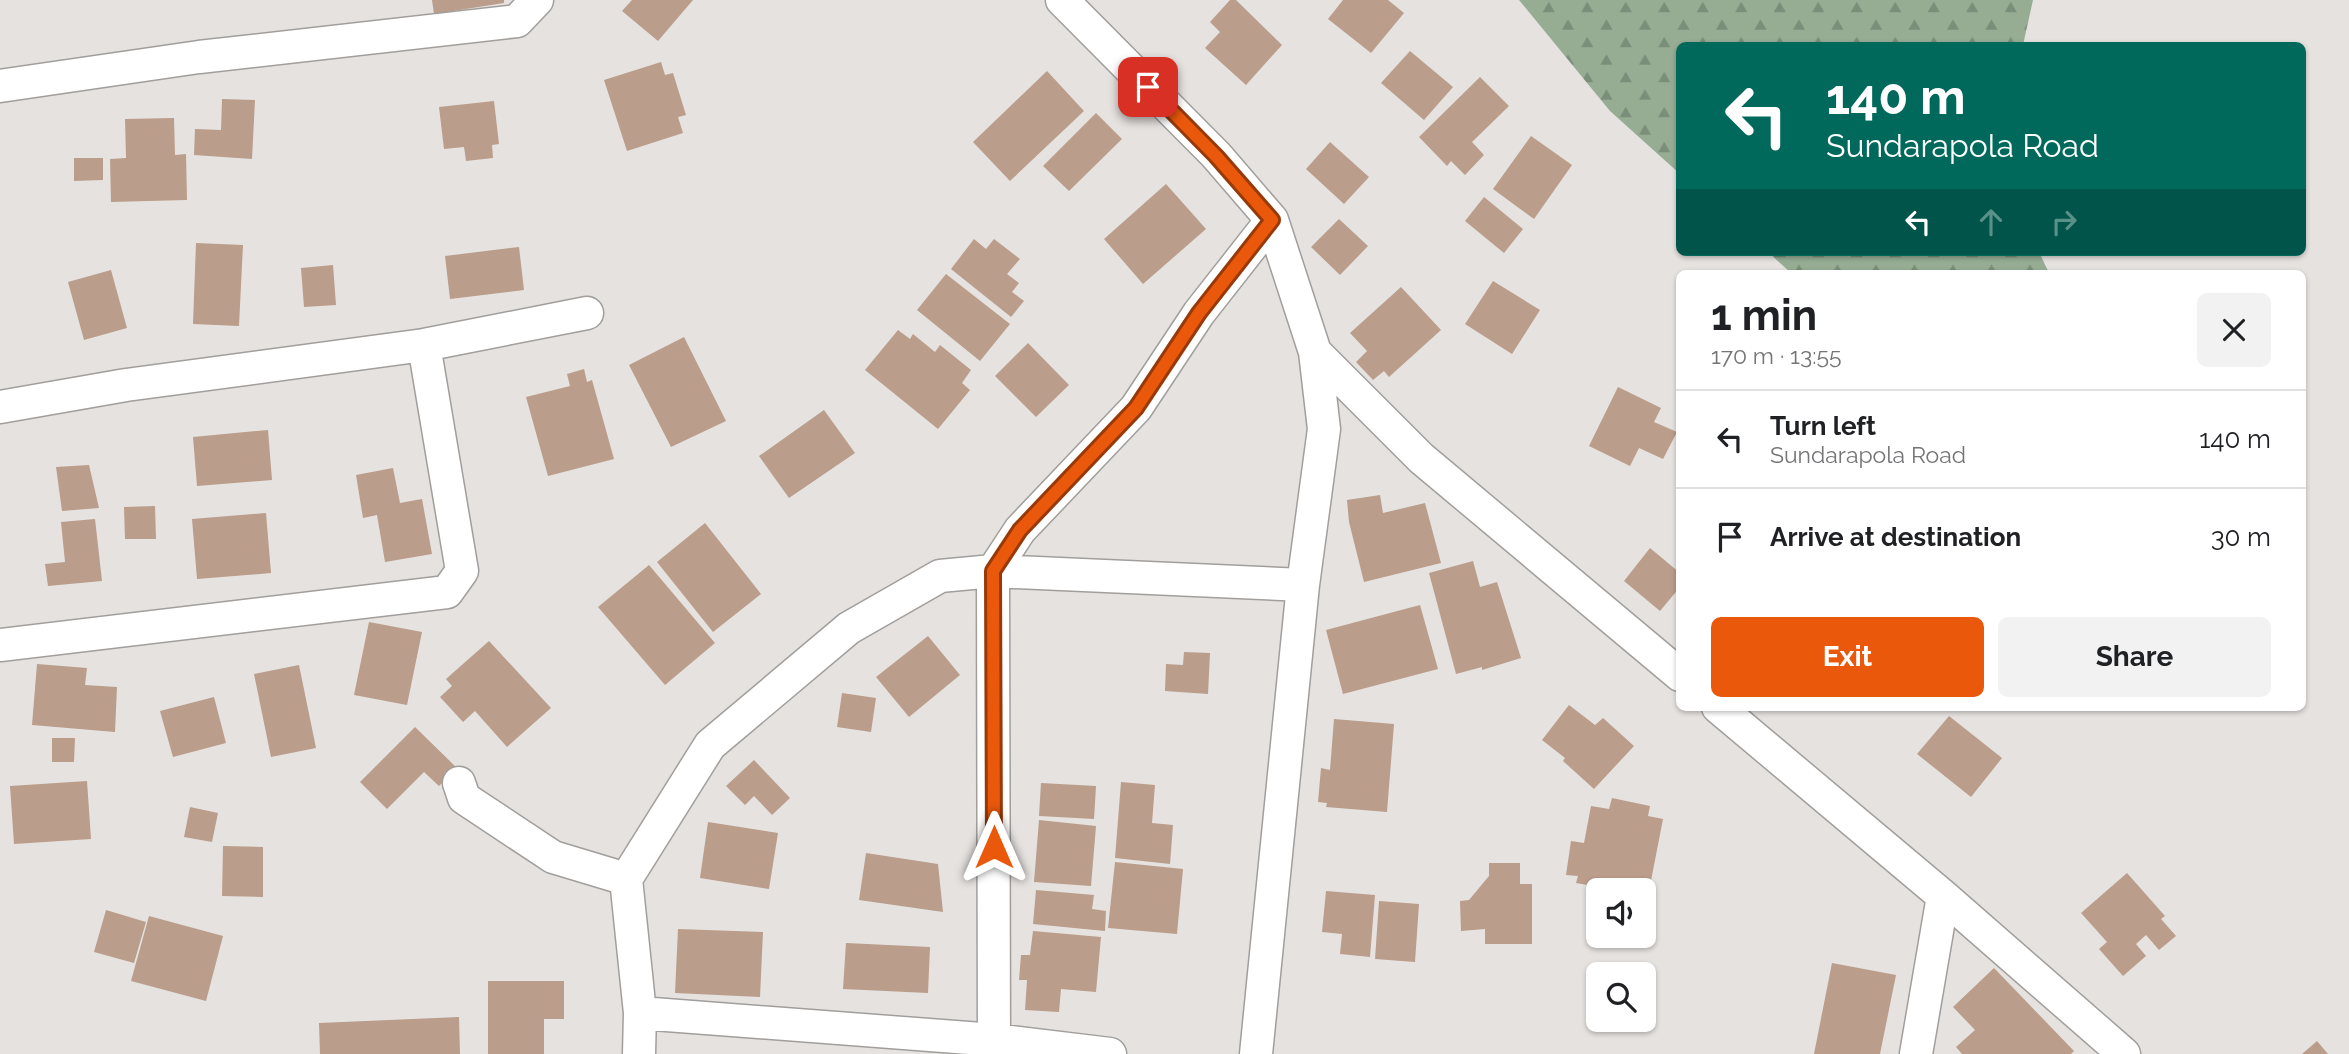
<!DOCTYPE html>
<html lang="en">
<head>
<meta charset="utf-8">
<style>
	body { margin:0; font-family:Raleway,sans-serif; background:#f2f2f2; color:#202124; height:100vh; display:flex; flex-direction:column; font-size:26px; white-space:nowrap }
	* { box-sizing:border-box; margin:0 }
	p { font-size:23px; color:#757577 }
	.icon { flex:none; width:38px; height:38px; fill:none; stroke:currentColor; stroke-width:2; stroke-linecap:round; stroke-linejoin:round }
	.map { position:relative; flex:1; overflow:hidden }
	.details { position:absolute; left:1676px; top:270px; width:630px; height:441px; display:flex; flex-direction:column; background:#fff; border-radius:10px; box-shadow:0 2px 5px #0004 }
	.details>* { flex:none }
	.banner { position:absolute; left:1676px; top:42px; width:630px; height:214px; border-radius:10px; box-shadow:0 2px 5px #0004; background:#00695c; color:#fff; overflow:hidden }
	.tools { position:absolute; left:1586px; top:878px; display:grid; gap:14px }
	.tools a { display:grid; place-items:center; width:70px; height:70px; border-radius:10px; background:#fff; box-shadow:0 2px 5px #0004; font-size:35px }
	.pin { position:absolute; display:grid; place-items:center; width:60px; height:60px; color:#fff; margin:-30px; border-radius:14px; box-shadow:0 4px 10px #0006 }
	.me { position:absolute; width:77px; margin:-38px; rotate:0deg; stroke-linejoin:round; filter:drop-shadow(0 0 5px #0008) }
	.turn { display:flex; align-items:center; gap:24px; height:147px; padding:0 35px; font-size:32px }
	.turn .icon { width:91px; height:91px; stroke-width:2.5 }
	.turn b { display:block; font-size:49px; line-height:60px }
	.lanes { display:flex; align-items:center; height:66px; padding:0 35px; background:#0003; justify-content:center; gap:35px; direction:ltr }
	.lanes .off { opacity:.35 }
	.round { display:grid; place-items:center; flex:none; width:74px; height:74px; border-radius:10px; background:#f2f2f2 }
	.summary { display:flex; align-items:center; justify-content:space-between; height:119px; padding:0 35px }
	h1 { font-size:42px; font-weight:700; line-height:52px }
	.primary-button { display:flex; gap:14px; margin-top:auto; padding:14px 35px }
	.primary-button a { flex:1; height:80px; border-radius:10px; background:#ea580c; color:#fff; font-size:28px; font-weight:700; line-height:80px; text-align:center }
	.primary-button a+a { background:#f2f2f2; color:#202124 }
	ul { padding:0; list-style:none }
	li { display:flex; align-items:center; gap:21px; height:98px; padding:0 35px; border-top:2px solid #e0e0e0 }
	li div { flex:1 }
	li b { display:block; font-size:26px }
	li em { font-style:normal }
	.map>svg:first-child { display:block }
	.forest { fill:url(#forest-firs) }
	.building { fill:#ba9d8a }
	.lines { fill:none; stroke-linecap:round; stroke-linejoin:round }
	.minor-casing { stroke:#a19e9c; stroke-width:35 }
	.minor { stroke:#fff; stroke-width:32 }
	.route-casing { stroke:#983908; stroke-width:18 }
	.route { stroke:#ea580c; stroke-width:12 }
</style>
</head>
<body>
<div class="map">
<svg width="2349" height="1054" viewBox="0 0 2349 1054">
	<defs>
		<pattern id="forest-firs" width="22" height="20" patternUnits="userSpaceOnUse" patternTransform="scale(1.75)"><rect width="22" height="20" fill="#96ad94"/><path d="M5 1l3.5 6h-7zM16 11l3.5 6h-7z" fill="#7b8e7a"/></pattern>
	</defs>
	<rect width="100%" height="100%" fill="#e6e2e0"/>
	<path class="forest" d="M1519,0H2033L2023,45L1680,46V174L1610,111Z
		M1768,252H2039L2049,273H1791Z"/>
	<path class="building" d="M432,0H504V3L434,14Z
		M632,0H693L658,41L622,11Z
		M1230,0H1236L1282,45L1246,85L1205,48L1220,32L1210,22Z
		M1343,0H1388L1404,13L1371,53L1328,19Z
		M1410,51L1453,87L1424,120L1381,83Z
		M661,62L665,75L673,73L686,115L678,117L683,133L627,151L604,80Z
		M1047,71L1084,111L1010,181L973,142Z
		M1480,77L1509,106L1472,142L1484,155L1465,175L1451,161L1447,166L1419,137Z
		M222,99L255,100L252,159L194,155L195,129L221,130Z
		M494,101L499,144L492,145L493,158L466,161L464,147L444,149L439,107Z
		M1096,113L1122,139L1069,191L1043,166Z
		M174,118L175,155L186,154L187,200L111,202L110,159L126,158L125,119Z
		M1531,136L1572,165L1534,219L1493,189Z
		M1330,142L1369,177L1344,204L1306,169Z
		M74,158H103V180L74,181Z
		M1166,184L1206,229L1143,284L1104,239Z
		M1484,197L1523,229L1504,253L1465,221Z
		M1339,219L1368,246L1340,275L1311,247Z
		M974,239L986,249L994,239L1020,259L1007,274L1019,283L1012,292L1024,301L1011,317L951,269Z
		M196,243L243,245L239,326L193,324Z
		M519,247L524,290L450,299L445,256Z
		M333,265L336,305L304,307L301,268Z
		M111,270L127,328L84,340L68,282Z
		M946,274L1010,324L980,361L917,310Z
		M1493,281L1540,310L1512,354L1465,324Z
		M1401,287L1441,330L1389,377L1384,371L1373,380L1356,362L1367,351L1350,333Z
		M898,330L910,339L913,334L935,352L940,345L971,370L962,383L970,390L938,429L865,370Z
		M684,337L726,421L671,447L629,365Z
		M1028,343L1069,385L1036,417L995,376Z
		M584,369L587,382L592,380L614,459L548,476L526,397L570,386L567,374Z
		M1618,387L1661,408L1654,422L1677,432L1663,459L1639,448L1630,466L1589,446Z
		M824,410L855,453L789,498L759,456Z
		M268,430L272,480L197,486L193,437Z
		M89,465L99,508L62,511L56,467Z
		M393,468L400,503L422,499L432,554L385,562L377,515L363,518L356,475Z
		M1380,495L1383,513L1425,503L1441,563L1364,582L1349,522L1347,500Z
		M155,506L156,539H125L124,507Z
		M266,513L271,573L197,579L192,519Z
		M95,519L102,581L48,586L45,564L65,562L61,522Z
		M705,523L761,594L713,632L657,562Z
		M1650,548L1680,573V587L1660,611L1624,581Z
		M1473,561L1480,587L1497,582L1521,658L1482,670V667L1456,674L1429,573Z
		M649,565L715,643L665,685L598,607Z
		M1420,605L1438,669L1343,694L1326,630Z
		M369,622L422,632L407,705L354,695Z
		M928,636L960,675L909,717L876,677Z
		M489,641L551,708L507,747L475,711L463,722L440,697L452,686L446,679Z
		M1184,652L1210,653L1208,694L1165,691L1166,664L1183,665Z
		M37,664L87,668L85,685L117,687L115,732L32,725Z
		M299,665L316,748L271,757L254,674Z
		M842,693L876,698L871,732L837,727Z
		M214,697L226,743L173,757L160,711Z
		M1569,705L1595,725L1603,718L1634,746L1594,789L1563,761L1565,758L1542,740Z
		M1949,716L2002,758L1971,797L1917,754Z
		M1334,719L1394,724L1387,812L1326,807L1327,803L1318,802L1321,768L1330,770Z
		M415,727L457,768L439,786L424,772L387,809L360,782Z
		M52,738H75L74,762H52Z
		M754,760L790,798L772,815L754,796L745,805L726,786Z
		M87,781L91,839L14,844L10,786Z
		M1121,782L1155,785L1152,823L1173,825L1170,864L1115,858Z
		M1041,783L1096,786L1094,819L1039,816Z
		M1612,798L1650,806L1648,816L1663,819L1648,896L1643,895V891H1621L1576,883L1578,876L1566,875L1571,841L1584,843L1591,806L1609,809Z
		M190,807L218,813L212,842L184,837Z
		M1039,820L1096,826L1091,886L1034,882Z
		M708,822L778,833L769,889L700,878Z
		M223,846L263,847V897L222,896Z
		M866,853L938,864L943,912L859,900Z
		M1115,862L1183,869L1177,934L1108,928Z
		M1489,863H1520V884H1532V944H1485V929L1461,931L1460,901L1469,900L1489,876Z
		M2127,873L2165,916L2161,919L2176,936L2159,950L2146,935L2136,944L2146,956L2123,976L2099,949L2107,942L2081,913Z
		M1036,890L1094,895L1092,909L1106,911L1105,931L1033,924Z
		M1326,891L1375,895L1370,957L1340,954L1342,934L1322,932Z
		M1379,901L1419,904L1415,962L1375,959Z
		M106,910L146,922L134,963L94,952Z
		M149,916L223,936L206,1001L131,981Z
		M678,929L763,932L760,997L675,993Z
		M1033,931L1101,937L1096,992L1061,989L1059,1012L1025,1010L1027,980H1019L1021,955H1030Z
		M846,943L930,947L928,993L843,989Z
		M1832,963L1896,975L1880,1054H1814Z
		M1994,968L2074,1051L2071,1054H1962L1956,1047L1975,1030L1953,1007Z
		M488,981H564V1019H544V1054H488Z
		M459,1017L460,1054H320L319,1023Z
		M2317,1041L2328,1054H2302Z"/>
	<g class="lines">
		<defs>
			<path id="minor" d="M1062,0L1216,155L1272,220L1315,352L1324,429L1303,585L1256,1054
				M0,86L199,57L517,21L537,0
				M1315,352L1421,458L1680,675
				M0,407L126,385L424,345L587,313
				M0,645L447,592L462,571L424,345
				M1718,707L1943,896L2124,1054
				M459,783L464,798L553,857L626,879
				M640,1013L995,1040L1110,1054
				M639,1054L640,1013L626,879L710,745L849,628L940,576L993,571L1020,530L1136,408L1199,313L1272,220
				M994,1054L993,571L1303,585
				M1916,1054L1943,896"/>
		</defs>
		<use href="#minor" class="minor-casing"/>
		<use href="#minor" class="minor"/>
	</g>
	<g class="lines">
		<defs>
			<path id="route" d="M994,847L993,571L1020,530L1136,408L1199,313L1272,220L1216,156L1148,87"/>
		</defs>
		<use href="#route" class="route-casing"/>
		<use href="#route" class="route"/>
	</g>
</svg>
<div class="tools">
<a><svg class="icon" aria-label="sound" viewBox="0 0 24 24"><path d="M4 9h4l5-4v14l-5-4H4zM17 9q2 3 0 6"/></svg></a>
<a><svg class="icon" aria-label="search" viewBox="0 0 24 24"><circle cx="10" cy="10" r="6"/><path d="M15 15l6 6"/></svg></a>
</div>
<div class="pin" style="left:1148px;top:87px;background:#d93025"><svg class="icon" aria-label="arrive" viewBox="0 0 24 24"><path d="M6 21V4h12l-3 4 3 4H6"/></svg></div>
<svg class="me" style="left:994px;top:847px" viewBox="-20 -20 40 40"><path d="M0-17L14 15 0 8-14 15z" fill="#ea580c" stroke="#fff" stroke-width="4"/></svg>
<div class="banner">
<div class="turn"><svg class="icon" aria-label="left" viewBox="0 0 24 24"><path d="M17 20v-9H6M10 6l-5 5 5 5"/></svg><div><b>140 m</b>Sundarapola Road</div></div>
<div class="lanes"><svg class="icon" aria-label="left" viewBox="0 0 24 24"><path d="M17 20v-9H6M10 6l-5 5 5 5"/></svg><svg class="icon off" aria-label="ahead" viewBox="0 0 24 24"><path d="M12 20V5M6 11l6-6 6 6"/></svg><svg class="icon off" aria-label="right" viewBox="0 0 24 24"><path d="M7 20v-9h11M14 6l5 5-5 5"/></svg></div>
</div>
<section class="details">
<div class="summary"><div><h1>1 min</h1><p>170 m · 13:55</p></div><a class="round"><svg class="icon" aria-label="close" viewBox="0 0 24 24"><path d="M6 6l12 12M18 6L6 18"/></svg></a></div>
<ul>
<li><svg class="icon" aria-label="left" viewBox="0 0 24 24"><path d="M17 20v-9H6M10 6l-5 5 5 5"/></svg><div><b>Turn left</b><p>Sundarapola Road</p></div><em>140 m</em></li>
<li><svg class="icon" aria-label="arrive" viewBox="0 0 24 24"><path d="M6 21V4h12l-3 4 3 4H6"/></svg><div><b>Arrive at destination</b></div><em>30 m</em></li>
</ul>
<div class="primary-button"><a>Exit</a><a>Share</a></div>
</section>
</div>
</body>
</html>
